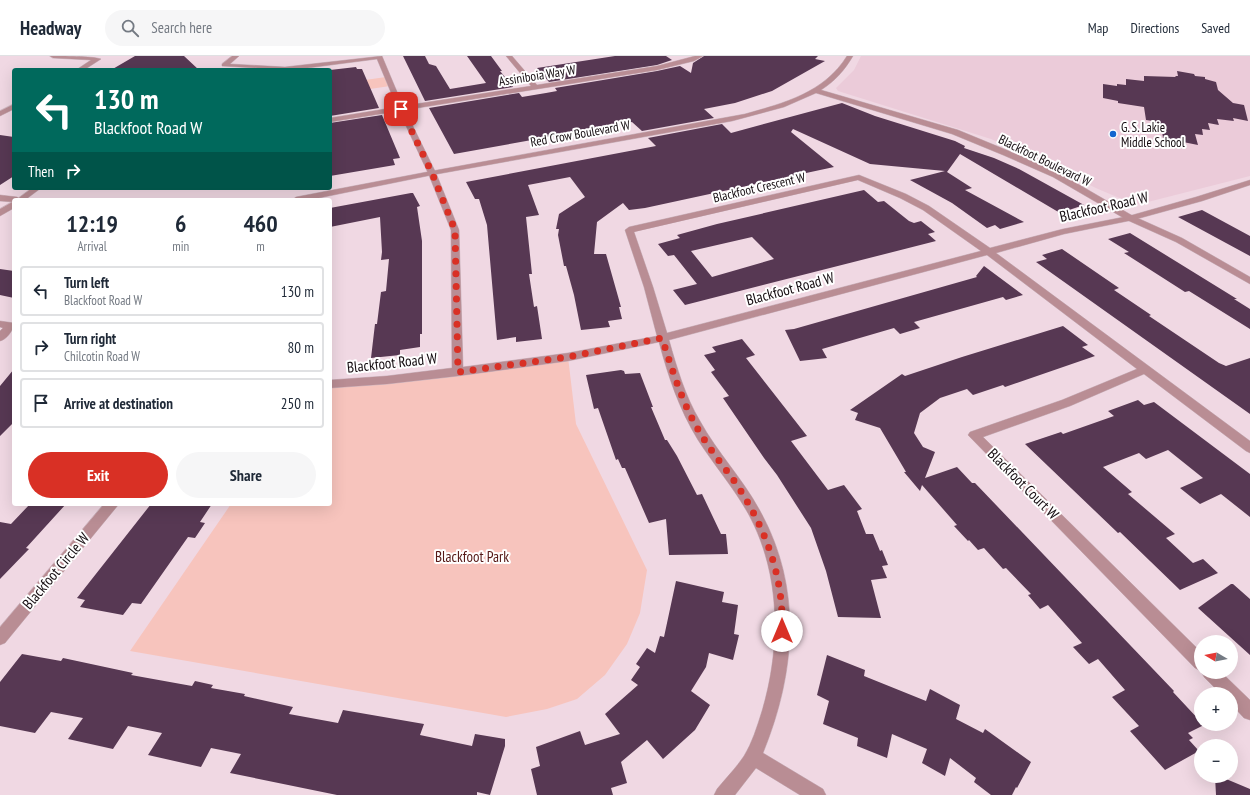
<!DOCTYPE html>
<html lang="en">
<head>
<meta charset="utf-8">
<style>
	body { margin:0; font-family:"PT Sans Narrow",sans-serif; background:#f6f6f7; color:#1f2937; height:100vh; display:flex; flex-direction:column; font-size:15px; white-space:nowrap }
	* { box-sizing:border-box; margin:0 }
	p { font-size:13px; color:#747a83 }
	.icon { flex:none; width:22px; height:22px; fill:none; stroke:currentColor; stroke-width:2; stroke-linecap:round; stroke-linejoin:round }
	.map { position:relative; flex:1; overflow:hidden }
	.side { position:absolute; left:12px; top:142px; width:320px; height:308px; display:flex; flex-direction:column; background:#fff; border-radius:4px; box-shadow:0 4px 16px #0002 }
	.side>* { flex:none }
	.top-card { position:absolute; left:12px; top:12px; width:320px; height:122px; border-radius:4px; box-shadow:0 4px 16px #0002; background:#00695c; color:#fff; overflow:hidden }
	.needle { width:26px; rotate:280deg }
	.tools { position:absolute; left:1194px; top:579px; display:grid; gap:8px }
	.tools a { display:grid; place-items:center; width:44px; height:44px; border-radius:50%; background:#fff; box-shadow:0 4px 16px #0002; font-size:20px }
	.pin { position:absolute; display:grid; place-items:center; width:34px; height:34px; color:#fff; margin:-17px; border-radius:8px; box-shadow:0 2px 6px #0006 }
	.me { position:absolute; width:44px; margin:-22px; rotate:0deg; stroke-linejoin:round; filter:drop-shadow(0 0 3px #0008) }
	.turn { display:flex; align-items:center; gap:14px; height:84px; padding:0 16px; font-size:18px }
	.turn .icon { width:52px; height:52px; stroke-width:2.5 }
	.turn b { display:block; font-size:28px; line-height:34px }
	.then { display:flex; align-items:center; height:38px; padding:0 16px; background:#0003; gap:8px; font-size:15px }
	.eta { display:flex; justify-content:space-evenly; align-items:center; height:68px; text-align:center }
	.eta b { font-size:24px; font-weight:700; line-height:28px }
	.button { display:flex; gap:8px; margin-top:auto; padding:8px 16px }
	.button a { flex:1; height:46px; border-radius:24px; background:#d93025; color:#fff; font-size:16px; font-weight:700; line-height:46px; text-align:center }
	.button a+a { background:#f6f6f7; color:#1f2937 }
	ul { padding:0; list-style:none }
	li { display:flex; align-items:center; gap:12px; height:50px; margin:0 8px 6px; padding:0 8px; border:2px solid #e0e1e3; border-radius:4px }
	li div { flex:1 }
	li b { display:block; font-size:15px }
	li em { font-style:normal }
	header { display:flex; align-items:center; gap:24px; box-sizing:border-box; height:56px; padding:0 20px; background:#fff; border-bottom:1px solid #e0e1e3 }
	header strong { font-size:19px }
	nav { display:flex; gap:22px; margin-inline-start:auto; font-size:14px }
	.search { width:280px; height:36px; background:#f6f6f7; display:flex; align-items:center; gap:10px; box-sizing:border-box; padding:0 14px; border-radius:22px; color:#747a83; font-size:15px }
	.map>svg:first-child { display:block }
	.built { fill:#ebcbd9 }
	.green { fill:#f7c4bd }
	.building { fill:#573853; fill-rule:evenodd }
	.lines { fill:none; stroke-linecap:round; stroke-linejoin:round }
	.minor-casing { stroke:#cdb7c1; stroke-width:1 }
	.tertiary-casing { stroke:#cdb7c1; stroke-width:1 }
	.minor { fill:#b98d94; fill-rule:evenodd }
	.tertiary { fill:#b98d94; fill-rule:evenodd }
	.route { stroke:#d93025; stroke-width:7; stroke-dasharray:0 12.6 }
	.poi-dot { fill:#1365cf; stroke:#fff; stroke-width:1.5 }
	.labels { text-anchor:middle; stroke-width:4; stroke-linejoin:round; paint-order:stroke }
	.far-street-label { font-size:13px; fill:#140c10; stroke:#fff }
	.far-poi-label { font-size:13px; fill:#140c10; stroke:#fff; text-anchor:start }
	.street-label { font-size:15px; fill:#140c10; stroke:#fff }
	.park-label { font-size:15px; fill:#551816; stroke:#fff }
</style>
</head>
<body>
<header>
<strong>Headway</strong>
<div class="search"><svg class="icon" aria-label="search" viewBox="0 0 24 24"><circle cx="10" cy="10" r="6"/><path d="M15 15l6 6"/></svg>Search here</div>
<nav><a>Map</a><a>Directions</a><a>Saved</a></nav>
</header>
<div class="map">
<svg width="1250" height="739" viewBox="0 0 1250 739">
	<rect width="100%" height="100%" fill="#f0d8e3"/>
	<path class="built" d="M861,0H1250V120L1136,149L1098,133L1036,103L991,83L838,35L836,32L854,14Z"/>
	<path class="green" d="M386,21L390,30L330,39V29Z
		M568,301L576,368L647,514L640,557L627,588L605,619L577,643L547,653L506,661L130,595L231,448H330V328Z"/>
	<path class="building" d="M135,0H184L199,14H111Z
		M403,0H425L429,8L436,10L450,33L486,27L467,0H491L502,15H500L513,31L425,45Z
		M615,0H666L672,4L657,9L549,26L537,12Z
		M704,0H818L815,3L825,5L772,35L735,47L704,53L714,62L642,75L632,66L454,98L429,52L519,37L522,41L546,37L557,35L555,32L657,15L680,10L691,17L693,7Z
		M356,11L357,13H362L379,52L330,60V14Z
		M1177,15L1194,18L1195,20L1205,21V23L1216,26L1218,34L1233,47L1244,49L1248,65L1233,62L1234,65L1217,63L1219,69L1208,67L1210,74L1202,73L1203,79L1195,78L1198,89L1163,82L1162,75L1159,74L1158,72L1154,71L1153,65L1146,64L1144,51L1118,47V45L1103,42V28L1117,30V28L1126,29V23L1144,25V20L1176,21L1175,20H1178Z
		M842,47L875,60L955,85L965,90L964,92L994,102L1019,113L1084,149L1060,157L960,98L947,116L972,132L965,134L1024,166L1000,173L995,169L987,172L952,147L910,124L945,115L870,108L793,73L791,76L834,111L645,152L629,154L623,147L597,166L594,198H606L621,251H619L622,263L608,265L610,271L581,274L574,239L566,210H564L558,179L559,173H556L559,158L585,141L570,121L528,129L539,159L526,161L532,218H529L534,251L537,250L542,283L516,286V281L497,284L487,169L479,143H475L466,126L656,90L648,82L722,68L731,77Z
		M382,59L400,102L393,103L395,109L330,120V67Z
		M0,79L14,81V120L0,129Z
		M864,134L878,146L884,145L909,165L914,167L921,165L935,176L928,178L936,185L685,249L673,234L697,228L674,199L668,200L658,188L680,182L677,179L717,168ZM752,181L774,203L712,221L691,195Z
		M411,137H413L420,150L417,151L422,185V278H420V291L400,294V299L371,302L375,268H377L381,236L386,235L389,203L381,204L382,196L380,161L330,171V152Z
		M1202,154L1250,180V200L1178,161Z
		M1130,177L1237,243H1234L1250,253V273L1189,235L1185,236L1124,197L1129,196L1108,183Z
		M1062,193L1119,232L1114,234L1151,259L1149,260L1219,307L1226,310L1250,302V358L1036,206L1047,203L1042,199Z
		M984,210L1023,239L1006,244L1003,241L914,266L920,272L900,278L894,272L822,293L827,302L800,305L785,274L794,273L977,221L976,220Z
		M0,213L14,215V242L0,239Z
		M1063,270L1088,289L1082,291L1095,300L1005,331L1003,329L973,339L967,333L940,342L920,357L914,377L923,391L935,396L925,422L957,411L972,427H975L1174,635L1173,636L1201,666V668L1204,669L1188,677L1193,682L1189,684L1199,695L1165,714L1130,675L1139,670L1112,641L1125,634L1098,603L1089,608L1073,591L1082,587L1048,549L1040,553L1028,539L1031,538L1006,512L1003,513L984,492L978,494L969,484L968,485L954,470L957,469L922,429L920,435L904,416H906L880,372L855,364L858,357L850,354L902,318L905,320L962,301Z
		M742,283L755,299L746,302L807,380L791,385L828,434L844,429L862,453L857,455L866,478H873L880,495L882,494L888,509L882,510L887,522L871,524L881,562L838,561L826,515L811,472L777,419L764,402L723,342L729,340L711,316L715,314L704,299L716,296L712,291Z
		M14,313V366L0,380V330Z
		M621,314L624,315L625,318L640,317L653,351H651L665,384H667L677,400L697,439L702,438L721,478H726L728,498L669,499L666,463L649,467L625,412H622L618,403L616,404L598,352L594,353L586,319Z
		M1138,344L1144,349L1154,346L1250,418V461L1221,438L1200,448L1180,432L1203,422L1168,394L1146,403L1139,397L1103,411L1132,436L1128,438L1175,478L1166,482L1193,507L1203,503L1218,517L1180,534L1120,476L1118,477L1025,388L1061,376L1063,378L1114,360L1108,355Z
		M30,448H66L26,492L29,493L0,523V466L11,468Z
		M151,448H212L200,466L205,467L195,482L188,481L141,548L132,547L123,559L80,551L85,544L77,542Z
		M676,525L724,536L722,546L738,549L734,578L739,579L733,604L709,597L706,611L691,635L710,649L695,674L663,703L647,684L621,706L627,727L611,732L613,739H537L531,713L540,710L536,691L580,675L585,689L620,678L605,658L638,629L631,624L640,611L636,608L647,592L655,597L660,580L664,581Z
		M1231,528H1233L1250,543V599L1198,552Z
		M22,598L61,605L63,602L133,617L131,619L192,630L195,625L213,629L211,632L245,638L244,640L293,651L289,658L338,667L343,654L424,668L420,679L472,690L475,678L505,683V690L490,739L477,736V739H337L230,717L241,698L211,692L201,711L148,699L162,677L128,670L113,693L68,683L83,662L51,656L35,677L0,670V626Z
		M827,599L865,614L864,620L926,645L930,633L960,649L956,663L983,677L985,673L1031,706L1017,732L1016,731L1012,739H991L974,726L976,722L950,702L945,720L922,707L927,693L892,678L887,702L857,690L858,682L823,668L829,645L817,639Z
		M1215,720H1219L1250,733V739H1216Z"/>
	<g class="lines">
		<defs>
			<path id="minor" d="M50,0C62,0 92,0 101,3L84,14H76L91,4L53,2Z
				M232,0H239L230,8L285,11L382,0L403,50L531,30L506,0H512L537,29L657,10L695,0H703L694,5L657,14L405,54L436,117L459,174L463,311L568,297L657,280L644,231L625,174L629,171L859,119L906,138L929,150L990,192L1063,173L1129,160L1196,141L1250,124V129L1202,145L1133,164L1064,178L996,197L1250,385V397L1246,395L1144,318L1070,350L983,381L1201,596V615L1195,612L968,379L970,376L1062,344L1137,313L987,199L669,284C677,312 685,340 700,365C717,396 742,422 759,453C803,531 796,616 763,697L823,733L826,739H800L756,712L735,739H714L717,733C726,722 736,712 744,700C752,687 757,671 762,655C781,591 781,519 749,459C734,432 714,409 698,384C679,353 668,320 659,286L568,305L458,320L387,328L330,332V324L387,320L452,312L451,174L428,117L399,55L330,66V62L397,51L377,3L292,14L222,10V8ZM858,124L900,142L923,154L981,195L667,277L653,231L634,176Z
				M14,48V53L0,60V55Z
				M32,132H41L25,144H16Z
				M14,145V152L0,160V153Z
				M0,265L14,267C14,274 6,284 0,285V275L3,272L0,271Z
				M104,448H119L5,587L0,589V571Z
				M1202,616H1221L1250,644V664L1244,662L1231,648V638H1221L1204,621Z"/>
			<path id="tertiary" d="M847,0H853C844,15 835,25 821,34L958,74L1009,95L1059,117L1133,160L1182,182L1250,221V228L1176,186L1127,164L1053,121L1003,99L952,78L816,37L784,51L732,65L432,119L309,144H292L296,141L432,115L745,58C784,47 824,37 847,0Z
				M0,139L17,141L21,144H14V146L0,145Z"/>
		</defs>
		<use href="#minor" class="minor-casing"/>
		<use href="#tertiary" class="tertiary-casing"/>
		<use href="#minor" class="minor"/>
		<use href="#tertiary" class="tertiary"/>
	</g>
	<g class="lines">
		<path class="route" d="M401,53L432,117L455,174L458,316L568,301L662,282C673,316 683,350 702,380C713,398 727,414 739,432C767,476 784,523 782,575"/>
	</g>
	<circle class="poi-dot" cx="1113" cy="78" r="4"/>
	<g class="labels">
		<g class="far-street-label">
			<text transform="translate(537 19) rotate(-9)" y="5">Assiniboia Way W</text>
			<text transform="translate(580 77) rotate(-10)" y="5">Red Crow Boulevard W</text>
			<text transform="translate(1045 104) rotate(26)" y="5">Blackfoot Boulevard W</text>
			<text transform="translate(759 131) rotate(-13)" y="5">Blackfoot Crescent W</text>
		</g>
		<g class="far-poi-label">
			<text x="1121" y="76">G. S. Lakie<tspan x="1121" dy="15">Middle School</tspan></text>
		</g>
		<g class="street-label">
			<text transform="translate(1104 151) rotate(-13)" y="5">Blackfoot Road W</text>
			<text transform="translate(790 233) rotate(-15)" y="5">Blackfoot Road W</text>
			<text transform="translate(392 307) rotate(-6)" y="5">Blackfoot Road W</text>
			<text transform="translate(1023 428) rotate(45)" y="5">Blackfoot Court W</text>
			<text transform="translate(56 515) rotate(-50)" y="5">Blackfoot Circle W</text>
		</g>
		<g class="park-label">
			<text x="472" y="506">Blackfoot Park</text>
		</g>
	</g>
</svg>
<div class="tools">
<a><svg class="needle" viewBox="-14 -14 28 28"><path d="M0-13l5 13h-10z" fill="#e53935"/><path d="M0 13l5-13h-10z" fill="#747a83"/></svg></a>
<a>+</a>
<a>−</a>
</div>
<div class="pin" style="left:401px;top:53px;background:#d93025"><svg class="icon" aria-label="arrive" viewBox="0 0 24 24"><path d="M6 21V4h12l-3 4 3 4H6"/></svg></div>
<svg class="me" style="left:782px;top:575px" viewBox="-20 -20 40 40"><circle r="19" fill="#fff"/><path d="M0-13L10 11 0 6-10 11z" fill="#d93025"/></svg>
<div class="top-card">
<div class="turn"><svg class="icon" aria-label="left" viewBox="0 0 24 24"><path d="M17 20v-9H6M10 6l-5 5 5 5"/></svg><div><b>130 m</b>Blackfoot Road W</div></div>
<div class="then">Then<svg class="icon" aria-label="right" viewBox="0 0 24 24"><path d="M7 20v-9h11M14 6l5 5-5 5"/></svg></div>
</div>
<section class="side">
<div class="eta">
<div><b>12:19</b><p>Arrival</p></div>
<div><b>6</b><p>min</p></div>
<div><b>460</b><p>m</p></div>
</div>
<ul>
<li><svg class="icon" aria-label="left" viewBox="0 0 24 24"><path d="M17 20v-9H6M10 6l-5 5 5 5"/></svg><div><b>Turn left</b><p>Blackfoot Road W</p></div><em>130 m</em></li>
<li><svg class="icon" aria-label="right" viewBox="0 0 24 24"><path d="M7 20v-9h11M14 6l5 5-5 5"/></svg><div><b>Turn right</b><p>Chilcotin Road W</p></div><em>80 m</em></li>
<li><svg class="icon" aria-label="arrive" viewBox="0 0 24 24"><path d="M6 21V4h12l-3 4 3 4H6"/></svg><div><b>Arrive at destination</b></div><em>250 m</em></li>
</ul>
<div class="button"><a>Exit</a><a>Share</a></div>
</section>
</div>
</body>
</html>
